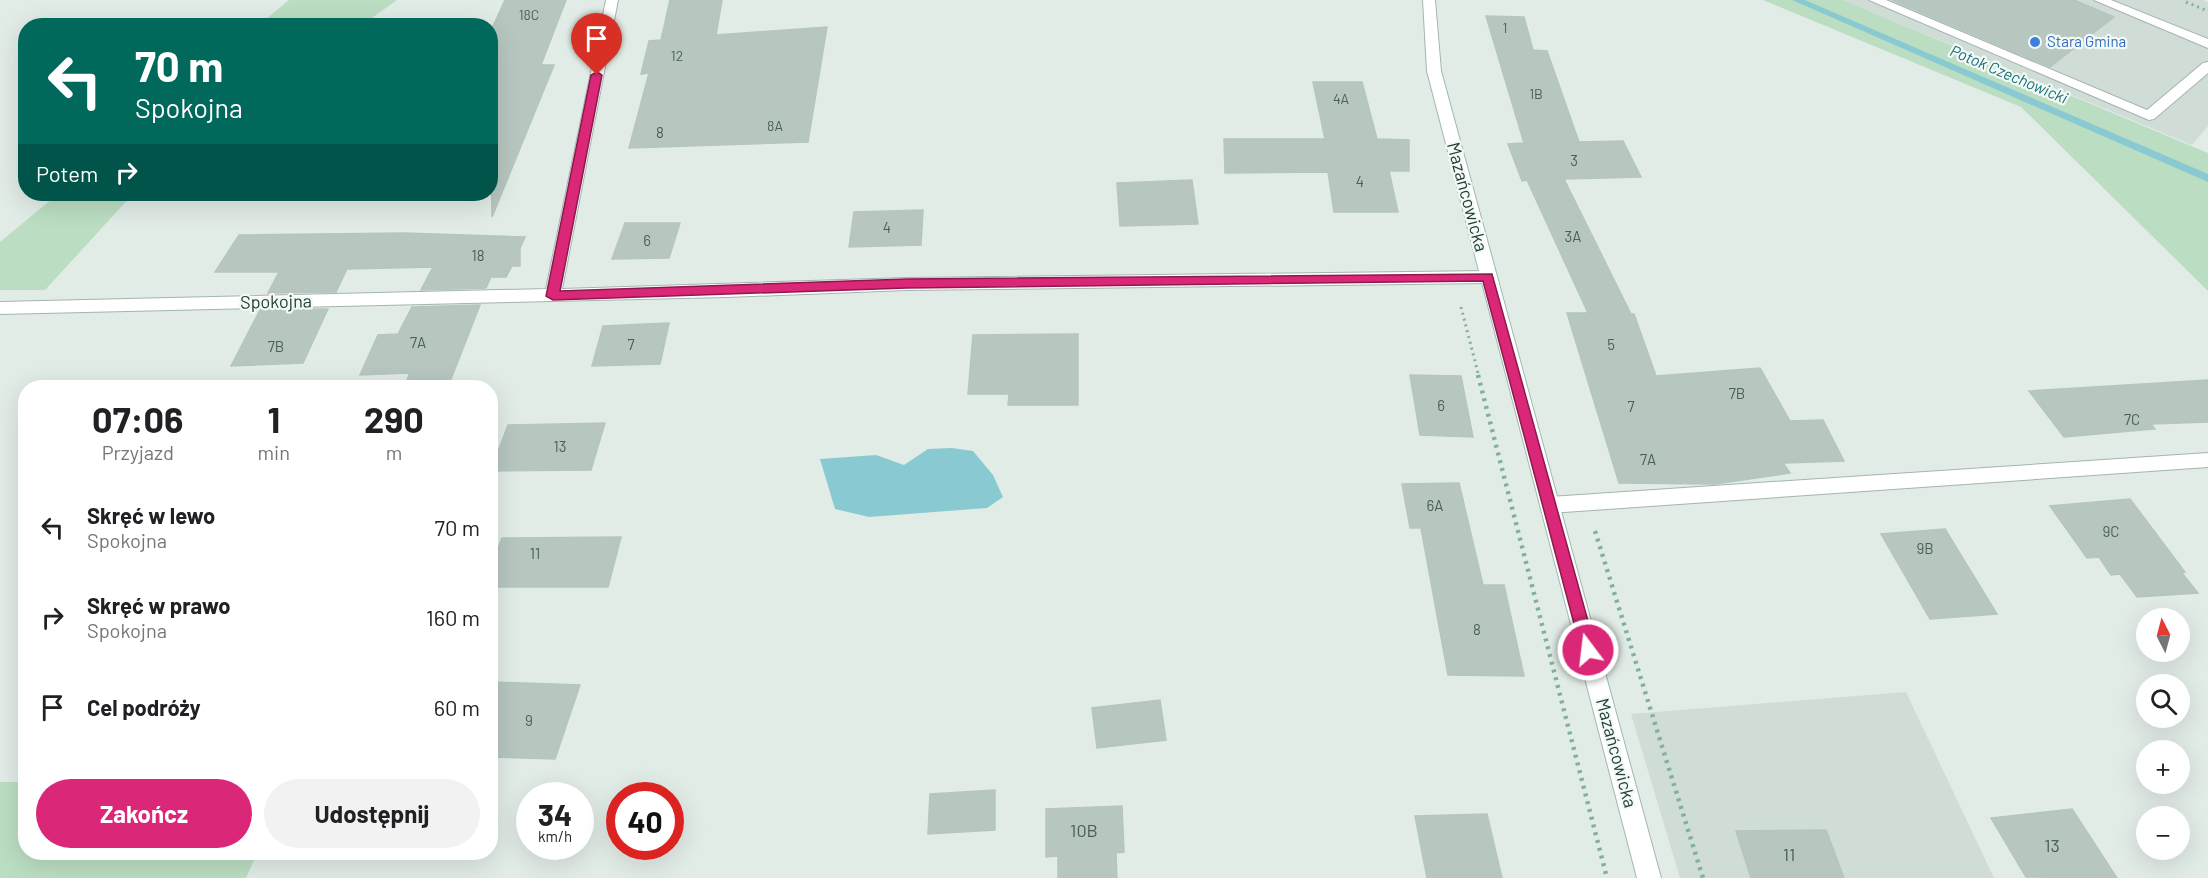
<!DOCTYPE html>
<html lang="pl">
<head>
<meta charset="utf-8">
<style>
	body { margin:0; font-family:Barlow,sans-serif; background:#f2f2f2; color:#202124; height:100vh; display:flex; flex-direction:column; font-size:22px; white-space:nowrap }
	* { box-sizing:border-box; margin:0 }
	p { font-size:20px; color:#757577 }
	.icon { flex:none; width:33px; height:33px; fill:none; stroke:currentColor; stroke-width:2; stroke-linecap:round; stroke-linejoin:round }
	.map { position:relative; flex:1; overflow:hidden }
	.drawer { position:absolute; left:18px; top:380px; width:480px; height:480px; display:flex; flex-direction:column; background:#fff; border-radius:24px; box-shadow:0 6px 24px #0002 }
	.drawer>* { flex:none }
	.hud { position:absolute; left:18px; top:18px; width:480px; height:183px; border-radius:24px; box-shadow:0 6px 24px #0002; background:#00695c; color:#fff; overflow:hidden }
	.needle { width:39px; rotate:354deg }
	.tools { position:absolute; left:2136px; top:608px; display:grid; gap:12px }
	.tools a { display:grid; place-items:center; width:54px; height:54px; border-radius:50%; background:#fff; box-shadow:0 6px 24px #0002; font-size:30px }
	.speed { position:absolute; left:516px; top:782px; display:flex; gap:12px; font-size:30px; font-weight:700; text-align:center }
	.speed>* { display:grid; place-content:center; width:78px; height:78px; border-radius:50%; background:#fff; box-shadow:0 6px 24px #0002; line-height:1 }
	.speed small { font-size:15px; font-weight:400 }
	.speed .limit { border:9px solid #d22; background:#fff; color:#111 }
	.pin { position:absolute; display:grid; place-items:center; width:51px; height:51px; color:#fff; margin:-62px -26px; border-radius:50% 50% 50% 0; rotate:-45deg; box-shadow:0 0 6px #0007 }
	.pin .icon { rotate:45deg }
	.me { position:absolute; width:66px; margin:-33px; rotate:345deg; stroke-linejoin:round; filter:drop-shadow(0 0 4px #0008) }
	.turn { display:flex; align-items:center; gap:21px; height:126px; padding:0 18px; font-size:27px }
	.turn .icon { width:78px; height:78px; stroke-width:2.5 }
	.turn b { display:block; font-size:42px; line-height:51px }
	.then { display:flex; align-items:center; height:57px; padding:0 18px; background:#0003; gap:12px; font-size:22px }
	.eta { display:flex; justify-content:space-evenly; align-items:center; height:102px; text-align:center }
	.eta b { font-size:36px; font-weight:700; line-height:42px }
	.primary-button { display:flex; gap:12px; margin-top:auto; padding:12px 18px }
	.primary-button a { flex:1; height:69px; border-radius:36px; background:#db2777; color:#fff; font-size:24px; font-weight:700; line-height:69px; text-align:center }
	.primary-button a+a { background:#f2f2f2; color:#202124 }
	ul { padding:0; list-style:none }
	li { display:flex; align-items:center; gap:18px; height:90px; padding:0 18px }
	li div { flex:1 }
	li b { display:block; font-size:22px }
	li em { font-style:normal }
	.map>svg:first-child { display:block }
	.built { fill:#d0dcd6 }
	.green { fill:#bbdec2 }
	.water { fill:#89cad2 }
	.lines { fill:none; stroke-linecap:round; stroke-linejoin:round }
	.stream { fill:#89cad2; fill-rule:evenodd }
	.building { fill:#b7c7c0; stroke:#b4c6be; stroke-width:1.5 }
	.lane-casing { stroke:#a5b4ae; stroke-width:2 }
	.street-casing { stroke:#a5b4ae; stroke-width:2 }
	.secondary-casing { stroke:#a0b8af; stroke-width:2 }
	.path-far1 { stroke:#82b0a0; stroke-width:3; stroke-dasharray:2 4; stroke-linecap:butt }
	.path { stroke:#82b0a0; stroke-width:4.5; stroke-dasharray:3 5; stroke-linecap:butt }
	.lane { fill:#fff; fill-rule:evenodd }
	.street { fill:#fff; fill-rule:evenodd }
	.secondary { fill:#fff; fill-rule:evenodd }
	.route { fill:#db2777; stroke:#8e194d; stroke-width:1.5 }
	.shop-dot { fill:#3f7fe0; stroke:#f3f9f5; stroke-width:2 }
	.labels { text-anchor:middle; stroke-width:4.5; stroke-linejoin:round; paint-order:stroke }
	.far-number-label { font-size:14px; fill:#476058 }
	.far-shop-label { font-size:15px; fill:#366cbe; stroke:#f3f9f5; text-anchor:start }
	.number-label { font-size:15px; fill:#476058 }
	.far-water-label { font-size:16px; font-style:italic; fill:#1b6f7a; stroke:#f3f9f5 }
	.street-label { font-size:18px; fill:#223e35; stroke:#f3f9f5 }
	.near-number-label { font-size:18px; fill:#476058 }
</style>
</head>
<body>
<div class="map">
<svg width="2208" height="878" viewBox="0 0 2208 878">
	<rect width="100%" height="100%" fill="#e2ece7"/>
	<path class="built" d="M1843,0H2202L2208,2V126L2192,145Z
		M1906,692L1994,878H1680L1631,714Z"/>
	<path class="green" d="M289,0H397L362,25H259Z
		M1763,0H1843L2208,153V291L2021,107Z
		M58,194H133L45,290H0V242Z
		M0,782H25L26,852H258L246,878H0Z"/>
	<path class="water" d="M952,448L973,451L993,475L1003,497L987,508L869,517L835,509L820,459L876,455L904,465L928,449Z"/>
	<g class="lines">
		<path class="stream" d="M1792,0H1805L2208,174V182Z"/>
	</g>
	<path class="building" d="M505,0H566L541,65H554L492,217L490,33Z
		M670,0H722L716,35L827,27L808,142L629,148L649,73L641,74L649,41L661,40Z
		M1892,0H2074L2114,17L2050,67Z
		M1486,16L1524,17L1533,50L1547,51L1579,142L1623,141L1641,177L1564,179L1631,314H1634L1656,376L1760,368L1790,421L1823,420L1844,461L1783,463L1790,473L1715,484L1619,483L1567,313H1588L1527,180L1522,181L1508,144L1524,143Z
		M1313,82H1362L1377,139L1409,140V171H1389L1398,212H1334L1328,172L1225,173L1224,139H1325Z
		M1192,180L1198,224L1120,226L1117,183Z
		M923,210L921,245L849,247L854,212Z
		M625,223H680L669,258L612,259Z
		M405,233L525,237L520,248V266H512L506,277H491L486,288L421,290L433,267L347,269L336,292L268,293L279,272H215L239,235Z
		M480,305L451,379L407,380L410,373L360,375L378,335L398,334L412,307Z
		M328,309L303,363L231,366L260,310Z
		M669,323L660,364L592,366L603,326Z
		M1078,334V405H1008L1009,394H968L973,335Z
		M1410,375L1461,376L1473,437L1420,435Z
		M2208,380V422L2151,424L2155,429L2064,437L2029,391Z
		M605,423L591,470L491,471L508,425Z
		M1459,483L1483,585H1504L1524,676L1448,675L1421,528H1410L1402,484Z
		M2130,499L2185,572L2182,573L2198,593L2137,597L2120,574L2111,575L2099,557L2087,558L2050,506Z
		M1945,529L1997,614L1930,619L1881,534Z
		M621,537L608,587H490V570L502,538Z
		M490,682L580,685L555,759L490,757Z
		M1160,700L1166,740L1097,748L1092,708Z
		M995,790V830L928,834L930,794Z
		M1122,806L1124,852L1116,853L1117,878H1058V856L1046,857V809Z
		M2072,809L2117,878L2026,877L1991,818Z
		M1487,814L1502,878H1427L1415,816Z
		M1826,830L1844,878H1751L1736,831Z"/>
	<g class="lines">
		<defs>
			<path id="lane" d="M1869,0H1886L2147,110L2203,63L2208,62V73L2154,119L2149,120Z
				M2094,0H2111L2208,39V48Z
				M2208,453V467L1550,513L1543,510L1541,505L1543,500L1550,497Z"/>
			<path id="street" d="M606,0H618L562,289L907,278L1488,271L1494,273L1496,277L1494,281L1488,283L907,290L727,297L0,314V302L546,289Z"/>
			<path id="secondary" d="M1423,0H1435L1441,71L1661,878H1637L1427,71Z"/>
		</defs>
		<use href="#lane" class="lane-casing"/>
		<use href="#street" class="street-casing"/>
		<use href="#secondary" class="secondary-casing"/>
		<path class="path-far1" d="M2186,2L2208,11
			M1461,307L1479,377"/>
		<path class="path" d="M1478,375L1607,878
			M1595,531L1703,878"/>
		<use href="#lane" class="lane"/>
		<use href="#street" class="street"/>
		<use href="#secondary" class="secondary"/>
	</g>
	<path class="route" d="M597,72L602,75L560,291L907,279L1492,274L1596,650L1594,655L1588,657L1583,655L1581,650L1483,281L907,288L553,300L546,296L591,75Z"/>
	<circle class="shop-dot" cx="2035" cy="42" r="6"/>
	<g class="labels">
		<g class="far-number-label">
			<text x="529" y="20">18C</text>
			<text x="1505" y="33">1</text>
			<text x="677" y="61">12</text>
			<text x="1536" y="99">1B</text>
			<text x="1341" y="104">4A</text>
			<text x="775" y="131">8A</text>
		</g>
		<g class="far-shop-label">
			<text x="2047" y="47">Stara Gmina</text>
		</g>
		<g class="number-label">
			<text x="660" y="138">8</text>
			<text x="1574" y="166">3</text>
			<text x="1360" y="187">4</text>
			<text x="887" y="233">4</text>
			<text x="1573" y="242">3A</text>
			<text x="647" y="246">6</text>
			<text x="478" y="261">18</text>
			<text x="418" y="348">7A</text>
			<text x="631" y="350">7</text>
			<text x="1611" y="350">5</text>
			<text x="276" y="352">7B</text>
			<text x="1737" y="399">7B</text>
			<text x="1441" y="411">6</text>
			<text x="1631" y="412">7</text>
			<text x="2132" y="425">7C</text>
			<text x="560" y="452">13</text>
			<text x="1648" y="465">7A</text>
			<text x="1435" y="511">6A</text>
			<text x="2111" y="537">9C</text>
			<text x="1925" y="554">9B</text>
			<text x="535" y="559">11</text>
			<text x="1477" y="635">8</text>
			<text x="529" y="726">9</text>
		</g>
		<g class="far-water-label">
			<text transform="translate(2009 74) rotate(23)" y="6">Potok Czechowicki</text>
		</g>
		<g class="street-label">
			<text transform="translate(1467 197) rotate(75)" y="6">Mazańcowicka</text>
			<text transform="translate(276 302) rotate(-1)" y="6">Spokojna</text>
			<text transform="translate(1616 753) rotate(75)" y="6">Mazańcowicka</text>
		</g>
		<g class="near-number-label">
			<text x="1084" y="837">10B</text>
			<text x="2052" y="852">13</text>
			<text x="1789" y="861">11</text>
		</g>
	</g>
</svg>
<div class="tools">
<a><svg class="needle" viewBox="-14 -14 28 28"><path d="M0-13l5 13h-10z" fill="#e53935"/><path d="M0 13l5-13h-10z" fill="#757577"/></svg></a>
<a><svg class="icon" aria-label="search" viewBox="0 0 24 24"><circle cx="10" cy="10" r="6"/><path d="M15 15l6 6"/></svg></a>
<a>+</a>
<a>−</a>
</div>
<div class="speed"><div>34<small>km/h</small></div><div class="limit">40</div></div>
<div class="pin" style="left:597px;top:75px;background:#d93025"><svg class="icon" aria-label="arrive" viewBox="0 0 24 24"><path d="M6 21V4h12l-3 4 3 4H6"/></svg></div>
<svg class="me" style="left:1588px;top:650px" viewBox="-20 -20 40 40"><circle r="17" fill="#db2777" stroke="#fff" stroke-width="3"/><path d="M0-11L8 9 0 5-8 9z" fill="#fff"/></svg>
<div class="hud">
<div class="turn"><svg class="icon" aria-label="left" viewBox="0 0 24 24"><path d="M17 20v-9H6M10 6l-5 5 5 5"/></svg><div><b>70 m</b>Spokojna</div></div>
<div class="then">Potem<svg class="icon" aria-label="right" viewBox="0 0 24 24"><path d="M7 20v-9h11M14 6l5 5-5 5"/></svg></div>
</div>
<section class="drawer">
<div class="eta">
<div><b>07:06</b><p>Przyjazd</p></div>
<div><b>1</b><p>min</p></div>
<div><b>290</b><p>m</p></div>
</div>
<ul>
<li><svg class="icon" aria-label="left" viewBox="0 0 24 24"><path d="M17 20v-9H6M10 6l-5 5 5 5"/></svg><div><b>Skręć w lewo</b><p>Spokojna</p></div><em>70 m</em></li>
<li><svg class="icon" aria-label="right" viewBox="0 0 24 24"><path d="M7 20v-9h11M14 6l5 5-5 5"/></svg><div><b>Skręć w prawo</b><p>Spokojna</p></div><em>160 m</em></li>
<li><svg class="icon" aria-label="arrive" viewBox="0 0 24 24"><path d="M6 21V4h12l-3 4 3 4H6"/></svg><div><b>Cel podróży</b></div><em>60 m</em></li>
</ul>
<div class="primary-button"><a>Zakończ</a><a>Udostępnij</a></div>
</section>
</div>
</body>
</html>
